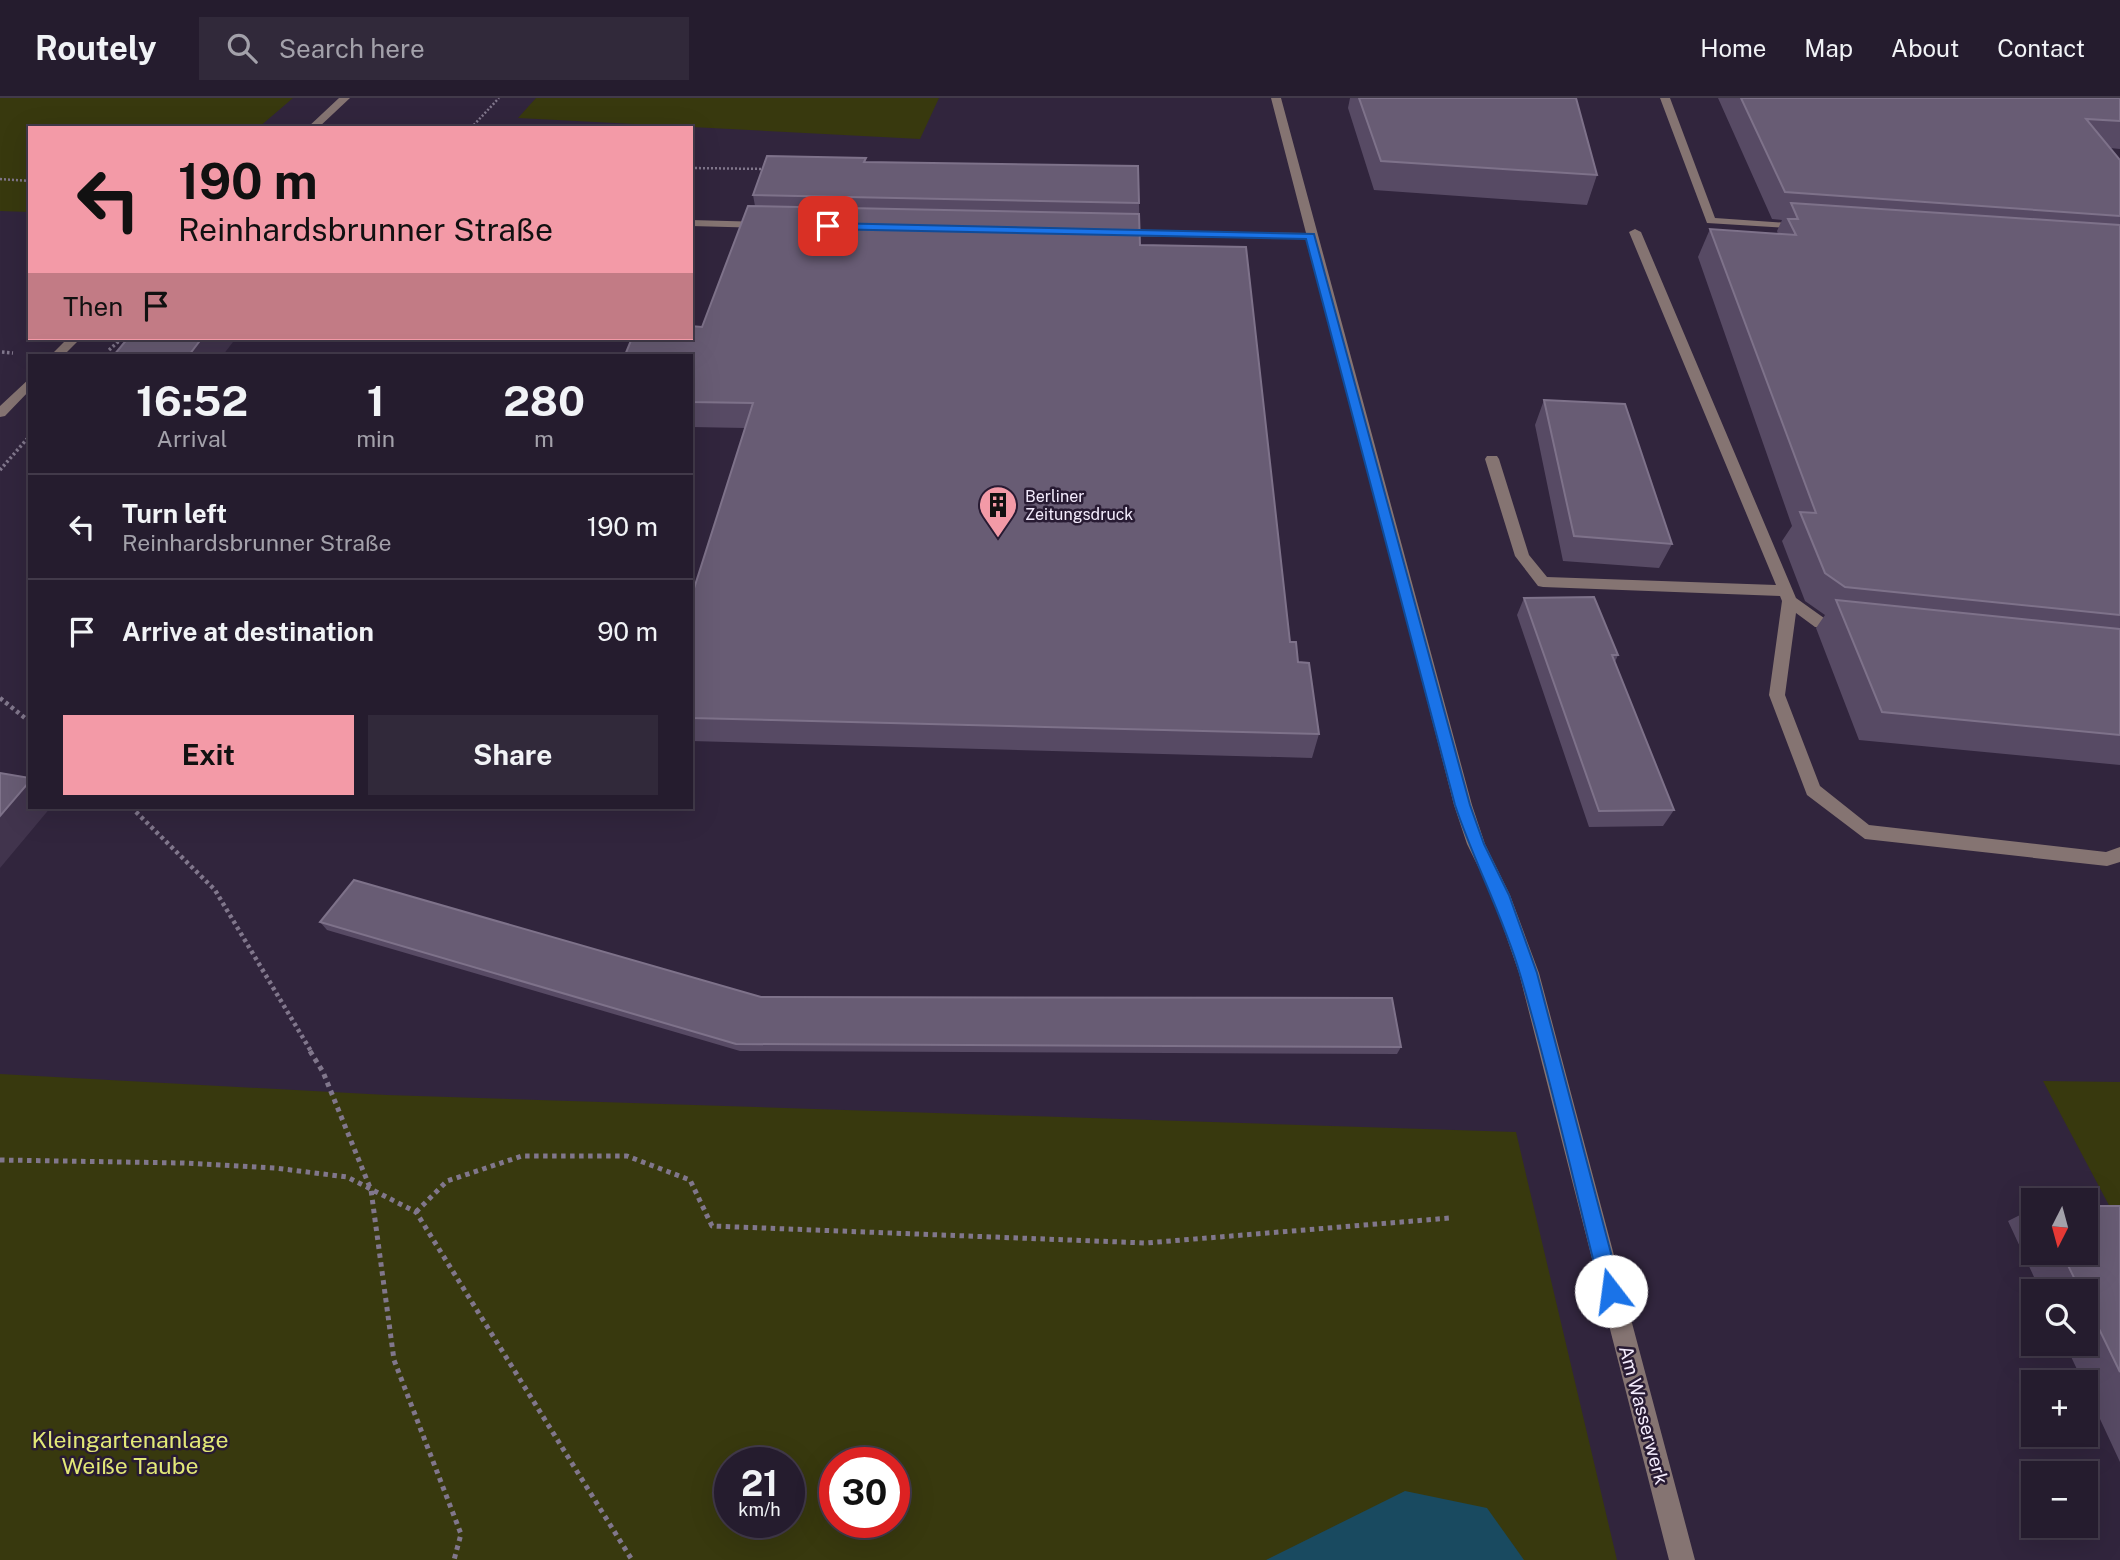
<!DOCTYPE html>
<html lang="en">
<head>
<meta charset="utf-8">
<style>
	body { margin:0; font-family:"Public Sans",sans-serif; background:#31293a; color:#f1f3f6; height:100vh; display:flex; flex-direction:column; font-size:26px; white-space:nowrap }
	* { box-sizing:border-box; margin:0 }
	p { font-size:23px; color:#a3a1aa }
	.icon { flex:none; width:38px; height:38px; fill:none; stroke:currentColor; stroke-width:2; stroke-linecap:round; stroke-linejoin:round }
	.map { position:relative; flex:1; overflow:hidden }
	.side { position:absolute; left:28px; top:256px; width:665px; height:455px; display:flex; flex-direction:column; background:#251c2e; border-radius:0px; box-shadow:0 7px 28px #0002,0 0 0 2px #423a4a }
	.side>* { flex:none }
	.banner { position:absolute; left:28px; top:28px; width:665px; height:214px; border-radius:0px; box-shadow:0 7px 28px #0002,0 0 0 2px #423a4a; background:#f39aa7; color:#111; overflow:hidden }
	.needle { width:46px; rotate:186deg }
	.controls { position:absolute; left:2021px; top:1090px; display:grid; gap:14px }
	.controls a { display:grid; place-items:center; width:77px; height:77px; border-radius:0px; background:#251c2e; box-shadow:0 7px 28px #0002,0 0 0 2px #423a4a; font-size:35px }
	.speed { position:absolute; left:714px; top:1349px; display:flex; gap:14px; font-size:35px; font-weight:700; text-align:center }
	.speed>* { display:grid; place-content:center; width:91px; height:91px; border-radius:50%; background:#251c2e; box-shadow:0 7px 28px #0002,0 0 0 2px #423a4a; line-height:1 }
	.speed small { font-size:18px; font-weight:400 }
	.speed .limit { border:10px solid #d22; background:#fff; color:#111 }
	.pin { position:absolute; display:grid; place-items:center; width:60px; height:60px; color:#fff; margin:-30px; border-radius:14px; box-shadow:0 4px 10px #0006 }
	.me { position:absolute; width:77px; margin:-38px; rotate:345deg; stroke-linejoin:round; filter:drop-shadow(0 0 5px #0008) }
	.turn { display:flex; align-items:center; gap:24px; height:147px; padding:0 35px; font-size:32px }
	.turn .icon { width:91px; height:91px; stroke-width:2.5 }
	.turn b { display:block; font-size:49px; line-height:60px }
	.then { display:flex; align-items:center; height:66px; padding:0 35px; background:#0003; gap:14px; font-size:26px }
	.eta { display:flex; justify-content:space-evenly; align-items:center; height:119px; text-align:center }
	.eta b { font-size:42px; font-weight:700; line-height:49px }
	.action { display:flex; gap:14px; margin-top:auto; padding:14px 35px }
	.action a { flex:1; height:80px; border-radius:0px; background:#f39aa7; color:#111; font-size:28px; font-weight:700; line-height:80px; text-align:center }
	.action a+a { background:#31293a; color:#f1f3f6 }
	ul { padding:0; list-style:none }
	li { display:flex; align-items:center; gap:21px; height:105px; padding:0 35px; border-top:2px solid #423a4a }
	li div { flex:1 }
	li b { display:block; font-size:26px }
	li em { font-style:normal }
	header { display:flex; align-items:center; gap:42px; box-sizing:border-box; height:98px; padding:0 35px; background:#251c2e; border-bottom:2px solid #423a4a }
	header strong { font-size:33px }
	nav { display:flex; gap:38px; margin-inline-start:auto; font-size:24px }
	.search { width:490px; height:63px; background:#31293a; display:flex; align-items:center; gap:18px; box-sizing:border-box; padding:0 24px; border-radius:0px; color:#a3a1aa; font-size:26px }
	.map>svg:first-child { display:block }
	.green { fill:#38390e; fill-rule:evenodd }
	.water { fill:#194a60 }
	.lines { fill:none; stroke-linecap:round; stroke-linejoin:round }
	.path-far3 { stroke:#81778c; stroke-width:2.5; stroke-dasharray:2 2; stroke-linecap:butt }
	.path-far2 { stroke:#81778c; stroke-width:3.5; stroke-dasharray:2.5 2.5; stroke-linecap:butt }
	.path-far1 { stroke:#81778c; stroke-width:4.5; stroke-dasharray:3.5 3.5; stroke-linecap:butt }
	.path { stroke:#81778c; stroke-width:5; stroke-dasharray:4.5 4.5; stroke-linecap:butt }
	.minor { fill:#857472; fill-rule:evenodd }
	.wall { fill:#574a64 }
	.shaded-wall { fill:#41344d }
	.building { fill:#685c74; stroke:#7e728a; stroke-width:2 }
	.route { fill:#1a73e8; stroke:#114b97; stroke-width:2 }
	.labels { text-anchor:middle; stroke-width:5; stroke-linejoin:round; paint-order:stroke }
	.far-poi-label { font-size:16px; fill:#f4ecfd; stroke:#281b33; text-anchor:start }
	.street-label { font-size:19px; fill:#f4ecfd; stroke:#281b33 }
	.near-park-label { font-size:23px; fill:#e2e877; stroke:#281b33 }
</style>
</head>
<body>
<header>
<strong>Routely</strong>
<div class="search"><svg class="icon" aria-label="search" viewBox="0 0 24 24"><circle cx="10" cy="10" r="6"/><path d="M15 15l6 6"/></svg>Search here</div>
<nav><a>Home</a><a>Map</a><a>About</a><a>Contact</a></nav>
</header>
<div class="map">
<svg width="2120" height="1462" viewBox="0 0 2120 1462">
	<rect width="100%" height="100%" fill="#31253d"/>
	<path class="green" d="M0,0H293L258,30H30V114L0,113Z
		M536,0H939L920,41L518,20Z
		M0,976L387,997L1516,1034L1617,1462H0ZM730,1365H789V1424H730ZM835,1365H894V1424H835Z
		M2043,983L2120,984V1128Z"/>
	<path class="water" d="M1405,1393L1487,1410L1524,1462H1266Z"/>
	<g class="lines">
		<path class="path-far3" d="M471,30L499,0
			M691,70L767,71
			M0,81L30,83
			M117,245L122,240"/>
		<path class="path-far2" d="M109,252L119,243
			M2,254L13,255
			M0,372L27,341"/>
		<path class="path-far1" d="M0,600L30,624
			M131,709L215,792L312,955"/>
		<path class="path" d="M310,953L323,974L371,1092L394,1262L461,1436L454,1462
			M0,1062L183,1065L275,1070L347,1079L416,1114L632,1462
			M416,1114L447,1083L522,1058H627L690,1082L712,1128L1146,1145L1450,1120"/>
		<path class="minor" d="M339,0H350L318,30H307Z
			M1271,0H1281L1472,707L1485,746L1510,797L1539,875L1695,1462H1669L1519,875L1492,797L1467,746L1454,707L1308,141L1118,138L1112,135L1118,132L1306,135Z
			M1660,0H1670L1715,120L1802,126L1807,129L1806,131L1707,125Z
			M691,122L765,124L770,127L765,130L691,128Z
			M1635,131L1641,134L1796,500L1824,520L1841,522L1849,527L1841,532L1815,529L1796,515L1785,597L1820,688L1869,727L2106,754L2120,749V764L2107,768L1865,741L1807,697L1769,597L1782,503L1780,498L1543,489L1538,488L1515,458L1485,361L1487,358H1497L1499,361L1529,457L1547,479L1776,487L1629,134Z
			M68,240H81L64,257H51Z
			M30,280V292L5,318L0,319V308Z"/>
	</g>
	<path class="wall" d="M1350,0H1576L1597,77L1587,107L1374,92L1348,10Z
		M1718,0H2120V51L2110,50L2120,62V667L1859,642L1816,530L1825,517L1805,503L1782,443L1792,428L1698,159L1710,131L1778,136L1777,133L1782,122L1772,121Z
		M866,64L1139,105L1140,147L1298,564L1319,636L1312,660L691,643V500L745,330L691,329V257L702,229L755,108L753,97Z
		M1544,302L1672,446L1659,470L1563,463L1535,327Z
		M1524,500L1618,557L1615,564L1674,712L1663,728L1589,729L1517,517Z
		M320,824L761,899L1401,949L1397,956L740,953L327,832Z
		M2120,1108V1364L2086,1291V1284H2083L2065,1246H2086V1194H2041L2008,1123L2034,1110V1155H2086Z"/>
	<path class="shaded-wall" d="M202,240H236L223,257H189Z
		M30,683V709H51L0,770V718Z"/>
	<path class="building" d="M1359,0H1576L1597,77L1381,63Z
		M1741,0H2120V23L2086,21L2120,62V118L1785,94Z
		M767,58L866,60L864,64L1138,68L1139,105L753,97Z
		M1791,105L2120,127V517L1845,489L1825,475L1800,414L1816,415L1710,131L1796,137L1788,121H1798Z
		M748,108L1139,116L1140,147L1246,149L1290,544H1296L1298,564L1309,565L1319,636L691,620V500L753,305L691,304V257H625L632,240H691V228L702,229Z
		M128,240H202L189,257H114Z
		M1544,302L1625,306L1672,446L1574,438Z
		M1594,499L1618,557H1612L1674,712L1599,713L1524,500Z
		M1836,502L2120,531V637L1882,614Z
		M0,675L30,680V683L0,718Z
		M354,782L761,899L1392,900L1401,949L736,946L320,824Z
		M2086,1108H2120V1274L2086,1204V1194H2081L2062,1155H2086Z"/>
	<path class="route" d="M828,125L1314,136L1470,707L1484,746L1509,797L1537,875L1621,1193L1618,1200L1611,1203L1604,1200L1601,1193C1574,1087 1551,980 1520,876C1503,818 1474,764 1455,707L1306,141L825,131Z"/>
	<defs>
		<symbol id="building-pin" viewBox="-11 -11 22 30"><path d="M0 17L-7.5 6A9.5 9.5 0 1 1 7.5 6Z" fill="#f39aa7" stroke="#281b33"/><path d="M-4-6H4V6H1V3H-1V6H-4ZM-2.5-4.3h1.7v1.8h-1.7ZM.8-4.3h1.7v1.8H.8ZM-2.5-1h1.7V.8h-1.7ZM.8-1h1.7V.8H.8Z" fill="#111"/></symbol>
	</defs>
	<g fill-rule="evenodd">
		<use href="#building-pin" x="976" y="385" width="44" height="60"/>
	</g>
	<g class="labels">
		<g class="far-poi-label">
			<text x="1025" y="404">Berliner<tspan x="1025" dy="18">Zeitungsdruck</tspan></text>
		</g>
		<g class="street-label">
			<text transform="translate(1644 1317) rotate(75)" y="7">Am Wasserwerk</text>
		</g>
		<g class="near-park-label">
			<text x="130" y="1350">Kleingartenanlage<tspan x="130" dy="26">Weiße Taube</tspan></text>
		</g>
	</g>
</svg>
<div class="controls">
<a><svg class="needle" viewBox="-14 -14 28 28"><path d="M0-13l5 13h-10z" fill="#e53935"/><path d="M0 13l5-13h-10z" fill="#a3a1aa"/></svg></a>
<a><svg class="icon" aria-label="search" viewBox="0 0 24 24"><circle cx="10" cy="10" r="6"/><path d="M15 15l6 6"/></svg></a>
<a>+</a>
<a>−</a>
</div>
<div class="speed"><div>21<small>km/h</small></div><div class="limit">30</div></div>
<div class="pin" style="left:828px;top:128px;background:#d93025"><svg class="icon" aria-label="arrive" viewBox="0 0 24 24"><path d="M6 21V4h12l-3 4 3 4H6"/></svg></div>
<svg class="me" style="left:1611px;top:1193px" viewBox="-20 -20 40 40"><circle r="19" fill="#fff"/><path d="M0-13L10 11 0 6-10 11z" fill="#1a73e8"/></svg>
<div class="banner">
<div class="turn"><svg class="icon" aria-label="left" viewBox="0 0 24 24"><path d="M17 20v-9H6M10 6l-5 5 5 5"/></svg><div><b>190 m</b>Reinhardsbrunner Straße</div></div>
<div class="then">Then<svg class="icon" aria-label="arrive" viewBox="0 0 24 24"><path d="M6 21V4h12l-3 4 3 4H6"/></svg></div>
</div>
<section class="side">
<div class="eta">
<div><b>16:52</b><p>Arrival</p></div>
<div><b>1</b><p>min</p></div>
<div><b>280</b><p>m</p></div>
</div>
<ul>
<li><svg class="icon" aria-label="left" viewBox="0 0 24 24"><path d="M17 20v-9H6M10 6l-5 5 5 5"/></svg><div><b>Turn left</b><p>Reinhardsbrunner Straße</p></div><em>190 m</em></li>
<li><svg class="icon" aria-label="arrive" viewBox="0 0 24 24"><path d="M6 21V4h12l-3 4 3 4H6"/></svg><div><b>Arrive at destination</b></div><em>90 m</em></li>
</ul>
<div class="action"><a>Exit</a><a>Share</a></div>
</section>
</div>
</body>
</html>
